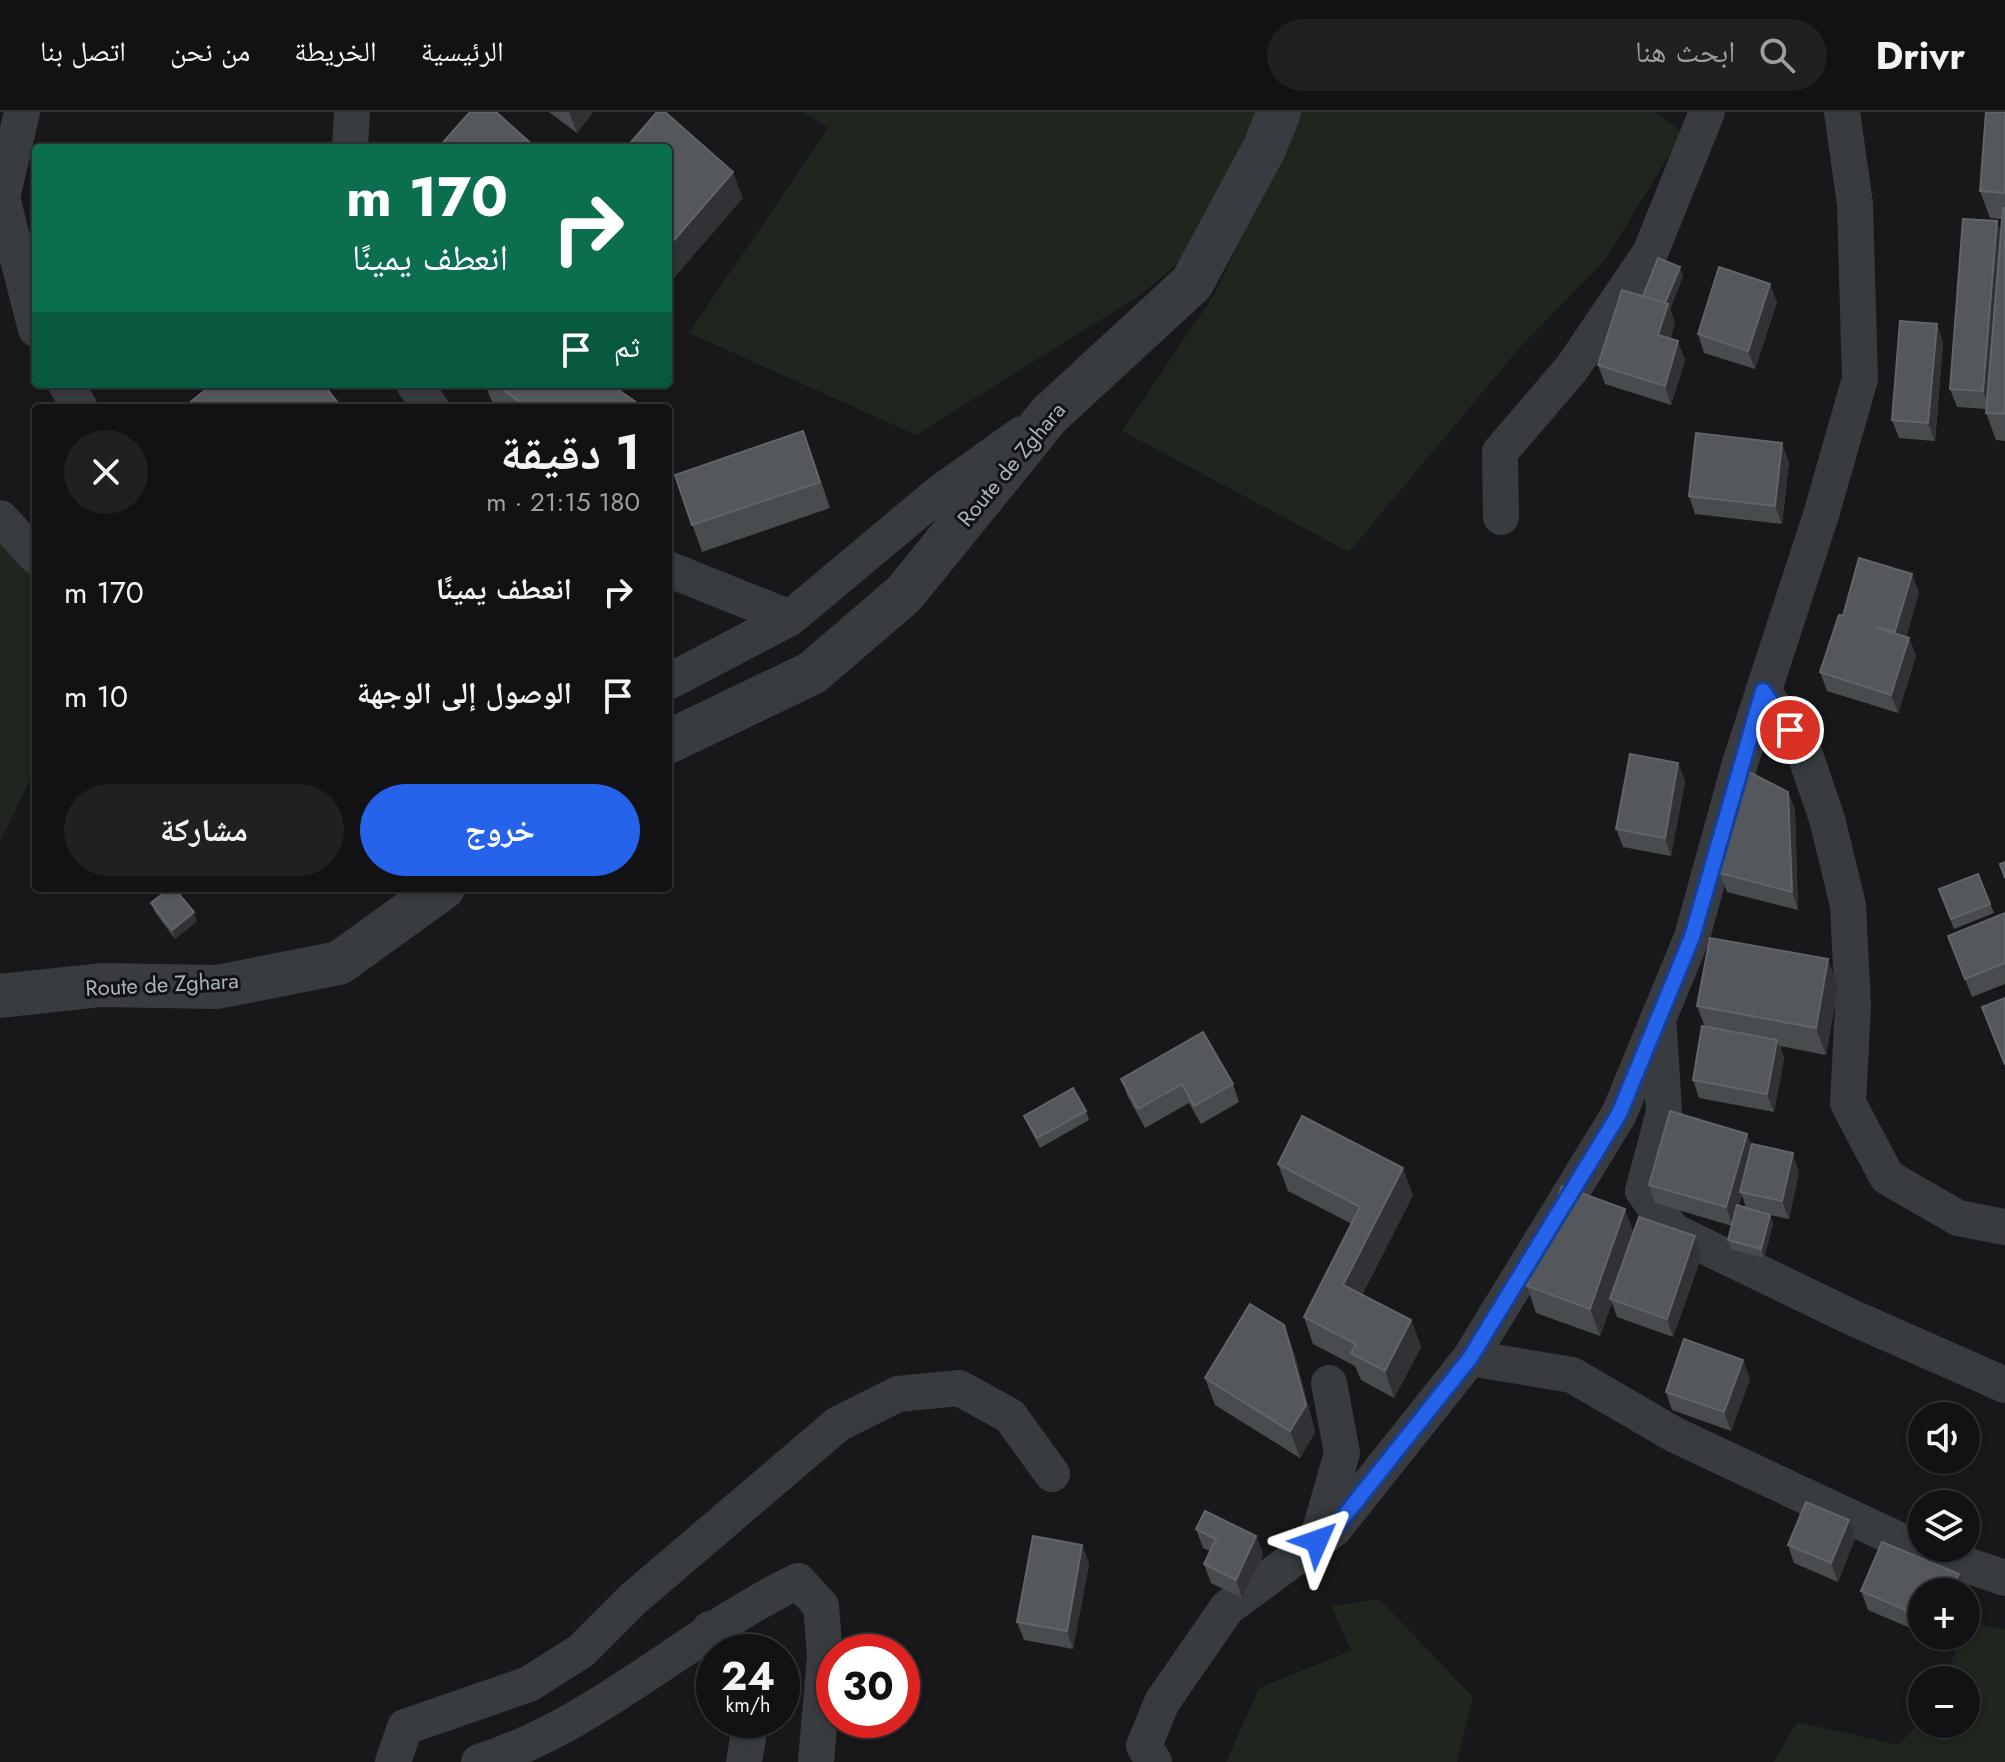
<!DOCTYPE html>
<html lang="ar">
<head>
<meta charset="utf-8">
<style>
	body { margin:0; font-family:Jost,"Noto Naskh Arabic",sans-serif; background:#1f2022; color:#f1f3f6; direction:rtl; height:100vh; display:flex; flex-direction:column; font-size:30px; white-space:nowrap }
	* { box-sizing:border-box; margin:0 }
	p { font-size:26px; color:#9c9ea0 }
	.icon { flex:none; width:44px; height:44px; fill:none; stroke:currentColor; stroke-width:2; stroke-linecap:round; stroke-linejoin:round }
	.map { position:relative; flex:1; overflow:hidden; direction:ltr }
	.side { position:absolute; left:32px; top:292px; width:640px; height:488px; display:flex; flex-direction:column; background:#121214; border-radius:8px; box-shadow:0 2px 6px #0004,0 0 0 2px #313234; direction:rtl }
	.side>* { flex:none }
	.banner { position:absolute; left:32px; top:32px; width:640px; height:244px; border-radius:8px; box-shadow:0 2px 6px #0004,0 0 0 2px #313234; direction:rtl; background:#0b6e4f; color:#fff; overflow:hidden }
	.fabs { position:absolute; left:1908px; top:1290px; display:grid; gap:16px }
	.fabs a { display:grid; place-items:center; width:72px; height:72px; border-radius:50%; background:#121214; box-shadow:0 2px 6px #0004,0 0 0 2px #313234; font-size:40px }
	.speed { position:absolute; left:696px; top:1522px; display:flex; gap:16px; font-size:40px; font-weight:700; text-align:center }
	.speed>* { display:grid; place-content:center; width:104px; height:104px; border-radius:50%; background:#121214; box-shadow:0 2px 6px #0004,0 0 0 2px #313234; line-height:1 }
	.speed small { font-size:20px; font-weight:400 }
	.speed .limit { border:12px solid #d22; background:#fff; color:#111 }
	.pin { position:absolute; display:grid; place-items:center; width:68px; height:68px; color:#fff; margin:-34px; border:4px solid #fff; border-radius:50%; box-shadow:0 2px 8px #0007 }
	.me { position:absolute; width:88px; margin:-44px; rotate:47deg; stroke-linejoin:round; filter:drop-shadow(0 0 6px #0008) }
	.turn { display:flex; align-items:center; gap:28px; height:168px; padding:0 32px; font-size:36px }
	.turn .icon { width:104px; height:104px; stroke-width:2.5 }
	.turn b { display:block; font-size:56px; line-height:68px }
	.then { display:flex; align-items:center; height:76px; padding:0 32px; background:#0003; gap:16px; font-size:30px }
	.round { display:grid; place-items:center; flex:none; width:84px; height:84px; border-radius:42px; background:#1f2022 }
	.summary { display:flex; align-items:center; justify-content:space-between; height:136px; padding:0 32px }
	h1 { font-size:48px; font-weight:700; line-height:60px }
	.action { display:flex; gap:16px; margin-top:auto; padding:16px 32px }
	.action a { flex:1; height:92px; border-radius:48px; background:#2563eb; color:#fff; font-size:32px; font-weight:700; line-height:92px; text-align:center }
	.action a+a { background:#1f2022; color:#f1f3f6 }
	ul { padding:0; list-style:none }
	li { display:flex; align-items:center; gap:24px; height:104px; padding:0 32px }
	li div { flex:1 }
	li b { display:block; font-size:30px }
	li em { font-style:normal }
	header { display:flex; align-items:center; gap:48px; box-sizing:border-box; height:112px; padding:0 40px; background:#121214; border-bottom:2px solid #313234 }
	header strong { font-size:38px }
	nav { display:flex; gap:44px; margin-inline-start:auto; font-size:28px }
	.search { width:560px; height:72px; background:#1f2022; display:flex; align-items:center; gap:20px; box-sizing:border-box; padding:0 28px; border-radius:44px; color:#9c9ea0; font-size:30px }
	.map>svg:first-child { display:block }
	.green { fill:#1e261d }
	.lines { fill:none; stroke-linecap:round; stroke-linejoin:round }
	.minor { stroke:#383b40; stroke-width:36 }
	.tertiary { stroke:#383b40; stroke-width:44 }
	.wall { fill:#494c4f; fill-rule:evenodd }
	.shaded-wall { fill:#313235 }
	.building { fill:#54575b; stroke:#61656a; stroke-width:2 }
	.route-casing { stroke:#184099; stroke-width:20 }
	.route { stroke:#2563eb; stroke-width:14 }
	.labels { text-anchor:middle; stroke-width:6; stroke-linejoin:round; paint-order:stroke }
	.street-label { font-size:22px; fill:#a9b3bb; stroke:#131315 }
</style>
</head>
<body>
<header>
<strong>Drivr</strong>
<div class="search"><svg class="icon" aria-label="search" viewBox="0 0 24 24"><circle cx="10" cy="10" r="6"/><path d="M15 15l6 6"/></svg>ابحث هنا</div>
<nav><a>الرئيسية</a><a>الخريطة</a><a>من نحن</a><a>اتصل بنا</a></nav>
</header>
<div class="map">
<svg width="2005" height="1650" viewBox="0 0 2005 1650">
	<rect width="100%" height="100%" fill="#18181a"/>
	<path class="green" d="M803,0H1262L1197,134L1142,182L916,323L689,221L828,16Z
		M1300,0H1655L1683,21L1605,148L1521,234L1349,440L1122,319L1214,183Z
		M0,412L36,463V656L0,730Z
		M1379,1487L1473,1585L1457,1650H1226L1259,1576L1351,1539L1331,1494Z
		M1967,1510L2005,1517V1650H1774L1797,1610L1899,1633L1922,1606V1612H1966V1568H1944L1962,1524H1966Z"/>
	<g class="lines">
		<path class="minor" d="M22,0L2,86L36,217
			M350,36L352,0
			M66,272L80,296
			M414,272L431,296
			M1501,405L1500,340L1572,256L1650,141L1707,0
			M0,406L36,444
			M668,457L790,506
			M668,570L790,506L938,382L1022,322
			M1763,579L1803,637L1827,707L1848,793L1853,895L1848,991L1887,1065L1958,1106L2005,1115
			M1659,916L1664,1000L1643,1079L1673,1119L1851,1205L2005,1273
			M1470,1246L1572,1263L1675,1323L1916,1436L2005,1466
			M1317,1429L1342,1341L1329,1271
			M710,1517L738,1540
			M393,1650L405,1615L529,1572L581,1539L633,1487L838,1312L898,1282L959,1276L1010,1304L1052,1362
			M479,1650C597,1613 688,1522 798,1469L821,1494L825,1544L816,1650
			M744,1650L751,1608
			M1154,1650L1144,1634L1162,1590L1227,1496L1334,1417L1470,1246L1619,1002L1692,825L1740,651L1821,403L1860,267L1855,92L1842,0"/>
		<path class="tertiary" d="M668,630L812,561L904,482L1049,303L1192,171L1264,37L1279,0
			M0,884L102,873L217,875L339,851L443,776"/>
	</g>
	<path class="wall" d="M549,0H593L577,21Z
		M2005,0V329L1996,328L1986,301V297L1957,295L1950,277L2001,119L2002,107L1990,106L1980,79Z
		M1683,164L1670,197L1675,211L1670,227L1685,248L1671,293L1605,272L1598,253L1643,184Z
		M1777,190L1755,257L1704,241L1698,222Z
		M1937,212L1943,231L1935,329L1899,326L1892,308Z
		M485,272H610L644,296H501L492,290Z
		M813,346L830,396L702,440L675,363Z
		M1789,350L1782,412L1695,402L1689,384Z
		M1919,480L1906,525L1909,526L1916,544L1898,601L1827,579L1820,560L1843,504Z
		M1678,651L1685,669L1671,744L1623,735L1616,717Z
		M1788,680L1795,698L1798,798L1727,780L1720,761Z
		M1978,762L1994,801L1954,817L1939,777Z
		M151,791L197,809L175,827L155,800Z
		M2005,801V872L1972,885L1948,824Z
		M1838,874L1826,943L1780,934L1784,946L1774,1000L1699,986L1693,968L1705,915L1697,894Z
		M1121,967L1233,972L1239,990L1201,1012L1189,991L1145,1016L1128,985Z
		M1086,999L1089,1008L1040,1036L1028,1013L1024,1004Z
		M1751,1033L1799,1060L1789,1107L1770,1103L1773,1112L1764,1146L1731,1137L1728,1128L1732,1114L1655,1091L1649,1073ZM1742,1083L1746,1096L1738,1094Z
		M1278,1052L1413,1083L1362,1183L1411,1208L1421,1235L1394,1286L1361,1268L1355,1254L1313,1232L1304,1205L1352,1112L1288,1079Z
		M1634,1119L1695,1124L1702,1143L1673,1225L1617,1205L1612,1191L1600,1224L1536,1201L1527,1174Z
		M1284,1213L1294,1240L1315,1320L1300,1346L1215,1293L1205,1266Z
		M1750,1267L1731,1319L1672,1298L1666,1280Z
		M1196,1417L1256,1424L1263,1443L1242,1486L1211,1471L1204,1452L1210,1439L1203,1436Z
		M1855,1426L1838,1470L1794,1451L1788,1433Z
		M1082,1433L1089,1452L1073,1537L1024,1528L1017,1510Z
		M1959,1462L1965,1480H1922V1521L1868,1498L1861,1479Z
		M1930,1524H1947L1945,1530Z"/>
	<path class="shaded-wall" d="M569,0H593L577,21Z
		M733,60L743,86L668,173V135Z
		M1997,109L2004,128L1990,298L1983,279Z
		M1680,155L1683,164L1670,197L1675,211L1665,241L1658,223L1665,193Z
		M1770,172L1777,190L1755,257L1748,239Z
		M1937,212L1943,231L1935,329L1928,311Z
		M1678,229L1685,248L1671,293L1665,274Z
		M1782,331L1789,350L1782,412L1775,394Z
		M1912,462L1919,480L1902,538L1895,519Z
		M1909,526L1916,544L1898,601L1891,583Z
		M1678,651L1685,669L1671,744L1665,726Z
		M1788,680L1795,698L1798,798L1792,780Z
		M194,800L197,809L175,827L172,818Z
		M1828,847L1838,874L1826,943L1816,916Z
		M1777,928L1784,946L1774,1000L1767,982Z
		M1747,1022L1754,1040L1740,1080L1742,1083L1733,1114L1726,1095Z
		M1793,1041L1799,1060L1789,1107L1782,1089Z
		M1403,1056L1413,1083L1353,1200L1343,1173Z
		M1625,1097L1635,1124L1610,1187L1612,1191L1600,1224L1590,1197Z
		M1770,1103L1773,1112L1764,1146L1761,1137Z
		M1695,1124L1702,1143L1673,1225L1667,1207Z
		M1411,1208L1421,1235L1394,1286L1385,1259Z
		M1284,1213L1294,1240L1315,1320L1300,1346L1290,1319Z
		M1743,1248L1750,1267L1731,1319L1724,1300Z
		M1849,1408L1855,1426L1838,1470L1831,1451Z
		M1256,1424L1263,1443L1242,1486L1236,1468Z
		M1082,1433L1089,1452L1073,1537L1067,1519Z
		M1959,1462L1965,1480H1951Z"/>
	<path class="building" d="M470,0H496L536,36H438Z
		M657,0H665L733,60L668,135V36H626Z
		M1986,0H2005V81L1980,79Z
		M2003,96H2005V302L1986,301Z
		M1963,107L1997,109L1983,279L1950,277Z
		M1658,146L1680,155L1665,191L1643,184Z
		M1719,155L1770,172L1748,239L1698,222Z
		M1622,178L1668,192L1658,223L1678,229L1665,274L1598,253Z
		M1900,209L1937,212L1928,311L1892,308Z
		M213,272H323L342,296H183Z
		M495,272H610L644,296H529Z
		M803,319L820,370L692,413L675,363Z
		M1696,321L1782,331L1775,394L1689,384Z
		M1859,446L1912,462L1895,519L1875,515L1909,526L1891,583L1820,560L1839,503L1843,504Z
		M1630,642L1678,651L1665,726L1616,717Z
		M1747,659L1788,680L1792,780L1720,761Z
		M2005,750V766L2000,752Z
		M1978,762L1990,792L1951,807L1939,777Z
		M170,776H174L194,800L172,818L151,791Z
		M2005,801V851L1965,867L1948,824Z
		M1710,826L1828,847L1816,916L1697,894Z
		M2005,886V953L1982,895Z
		M1702,914L1777,928L1767,982L1693,968Z
		M1203,920L1233,972L1194,994L1182,972L1138,997L1121,967Z
		M1073,976L1086,999L1037,1026L1024,1004Z
		M1670,999L1747,1022L1726,1095L1649,1073Z
		M1302,1004L1403,1056L1343,1173L1411,1208L1385,1259L1351,1241L1356,1232L1304,1205L1360,1095L1278,1052Z
		M1752,1032L1793,1041L1782,1089L1740,1080Z
		M1562,1074L1625,1097L1590,1197L1527,1174Z
		M1737,1093L1770,1103L1761,1137L1728,1128Z
		M1639,1105L1695,1124L1667,1207L1610,1187Z
		M1250,1192L1284,1213L1306,1293L1290,1319L1205,1266Z
		M1684,1227L1743,1248L1724,1300L1666,1280Z
		M1806,1390L1849,1408L1831,1451L1788,1433Z
		M1205,1399L1256,1424L1236,1468L1204,1452L1216,1427L1196,1417Z
		M1033,1424L1082,1433L1067,1519L1017,1510Z
		M1882,1430L1959,1462L1951,1480H1922V1505L1861,1479Z"/>
	<g class="lines">
		<defs>
			<path id="route" d="M1317,1429L1334,1417L1470,1246L1619,1002L1692,825L1763,579L1790,618"/>
		</defs>
		<use href="#route" class="route-casing"/>
		<use href="#route" class="route"/>
	</g>
	<g class="labels">
		<g class="street-label">
			<text transform="translate(1011 352) rotate(-50)" y="8">Route de Zghara</text>
			<text transform="translate(162 872) rotate(-3)" y="8">Route de Zghara</text>
		</g>
	</g>
</svg>
<div class="fabs">
<a><svg class="icon" aria-label="sound" viewBox="0 0 24 24"><path d="M4 9h4l5-4v14l-5-4H4zM17 9q2 3 0 6"/></svg></a>
<a><svg class="icon" aria-label="layers" viewBox="0 0 24 24"><path d="M12 4l9 5-9 5-9-5zM3 14l9 5 9-5"/></svg></a>
<a>+</a>
<a>−</a>
</div>
<div class="speed"><div>24<small>km/h</small></div><div class="limit">30</div></div>
<div class="pin" style="left:1790px;top:618px;background:#d93025"><svg class="icon" aria-label="arrive" viewBox="0 0 24 24"><path d="M6 21V4h12l-3 4 3 4H6"/></svg></div>
<svg class="me" style="left:1317px;top:1429px" viewBox="-20 -20 40 40"><path d="M0-17L14 15 0 8-14 15z" fill="#2563eb" stroke="#fff" stroke-width="4"/></svg>
<div class="banner">
<div class="turn"><svg class="icon" aria-label="right" viewBox="0 0 24 24"><path d="M7 20v-9h11M14 6l5 5-5 5"/></svg><div><b>170 m</b>انعطف يمينًا</div></div>
<div class="then">ثم<svg class="icon" aria-label="arrive" viewBox="0 0 24 24"><path d="M6 21V4h12l-3 4 3 4H6"/></svg></div>
</div>
<section class="side">
<div class="summary"><div><h1>1 دقيقة</h1><p>180 m · 21:15</p></div><a class="round"><svg class="icon" aria-label="close" viewBox="0 0 24 24"><path d="M6 6l12 12M18 6L6 18"/></svg></a></div>
<ul>
<li><svg class="icon" aria-label="right" viewBox="0 0 24 24"><path d="M7 20v-9h11M14 6l5 5-5 5"/></svg><div><b>انعطف يمينًا</b></div><em>170 m</em></li>
<li><svg class="icon" aria-label="arrive" viewBox="0 0 24 24"><path d="M6 21V4h12l-3 4 3 4H6"/></svg><div><b>الوصول إلى الوجهة</b></div><em>10 m</em></li>
</ul>
<div class="action"><a>خروج</a><a>مشاركة</a></div>
</section>
</div>
</body>
</html>
